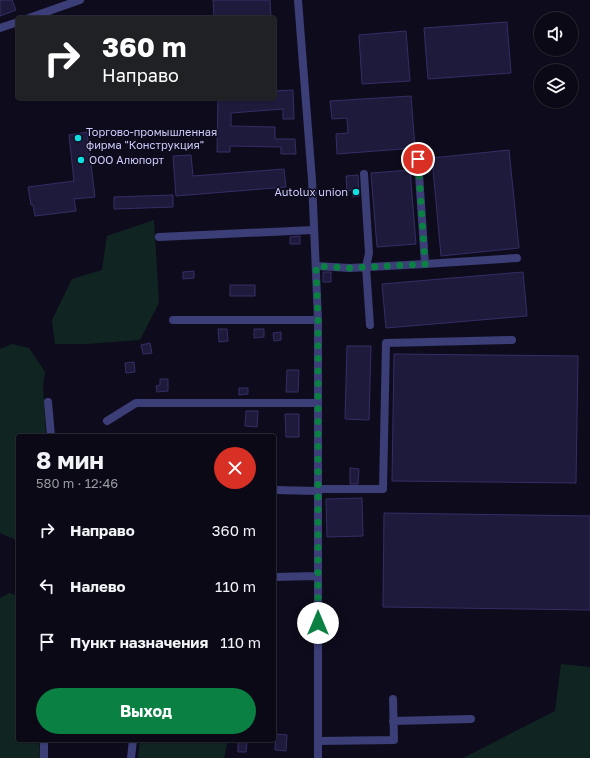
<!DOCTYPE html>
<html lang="ru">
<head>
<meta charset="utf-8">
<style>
	body { margin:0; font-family:"Golos Text",sans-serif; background:#13121e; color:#f1f3f6; height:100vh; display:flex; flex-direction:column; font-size:15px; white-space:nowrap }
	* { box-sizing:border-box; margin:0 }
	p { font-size:13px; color:#999aa0 }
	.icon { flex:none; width:22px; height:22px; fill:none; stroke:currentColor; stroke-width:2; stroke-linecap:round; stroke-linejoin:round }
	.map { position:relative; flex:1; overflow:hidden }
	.side { position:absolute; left:16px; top:434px; width:260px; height:308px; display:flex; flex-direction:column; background:#0a0915; border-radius:4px; box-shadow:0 1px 3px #0004,0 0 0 1px #2a2a34 }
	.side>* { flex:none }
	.top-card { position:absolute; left:16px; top:16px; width:260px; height:84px; border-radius:4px; box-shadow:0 1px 3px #0004,0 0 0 1px #2a2a34; background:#202124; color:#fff; overflow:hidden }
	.tools { position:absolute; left:534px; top:12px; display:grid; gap:8px }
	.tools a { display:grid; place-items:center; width:44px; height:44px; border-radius:50%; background:#0a0915; box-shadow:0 1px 3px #0004,0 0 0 1px #2a2a34; font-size:20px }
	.pin { position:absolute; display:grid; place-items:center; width:34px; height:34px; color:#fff; margin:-17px; border:2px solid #fff; border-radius:50%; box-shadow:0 1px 4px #0007 }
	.me { position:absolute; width:44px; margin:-22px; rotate:0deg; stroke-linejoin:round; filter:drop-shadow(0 0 3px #0008) }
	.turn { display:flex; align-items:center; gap:14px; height:84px; padding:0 20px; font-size:18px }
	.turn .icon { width:52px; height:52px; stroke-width:2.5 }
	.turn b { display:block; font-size:28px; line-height:34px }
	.round { display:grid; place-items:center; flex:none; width:42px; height:42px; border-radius:21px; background:#13121e }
	.headline { display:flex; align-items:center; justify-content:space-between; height:68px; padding:0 20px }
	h1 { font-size:24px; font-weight:700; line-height:30px }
	.action { display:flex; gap:8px; margin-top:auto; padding:8px 20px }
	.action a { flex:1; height:46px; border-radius:24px; background:#0b8043; color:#fff; font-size:16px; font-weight:700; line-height:46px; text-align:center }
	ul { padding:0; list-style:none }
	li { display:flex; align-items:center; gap:12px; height:56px; padding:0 20px }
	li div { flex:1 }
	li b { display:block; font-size:15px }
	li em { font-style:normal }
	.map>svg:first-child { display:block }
	.green { fill:#102522 }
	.building { fill:#1e1a3b; stroke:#342e66 }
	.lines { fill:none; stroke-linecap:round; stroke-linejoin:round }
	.minor { stroke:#3b3e77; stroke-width:8 }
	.route { stroke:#0b8043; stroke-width:7; stroke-dasharray:0 12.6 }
	.poi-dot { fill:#10dfe2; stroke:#0e0c1c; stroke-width:1.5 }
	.labels { text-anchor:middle; stroke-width:3; stroke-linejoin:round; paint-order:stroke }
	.poi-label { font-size:11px; fill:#cccbfb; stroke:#0e0c1c; text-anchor:start }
</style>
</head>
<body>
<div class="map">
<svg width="590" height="758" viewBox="0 0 590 758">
	<rect width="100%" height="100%" fill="#0e0c1c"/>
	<path class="green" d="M154,220L159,303L140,340L86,344H55L52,320L72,279L102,270L107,236Z
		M12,344L29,348L45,372L43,384L46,436H18V541L0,533V349Z
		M9,593L18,596V740H39L40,758H0V598Z
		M561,664L590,667V758H463L555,711Z
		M140,740H228L224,758H138Z"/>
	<path class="building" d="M0,0H12L16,10L0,16Z
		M213,0H270L271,18H214Z
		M507,22L511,73L428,79L424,28Z
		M406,31L410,81L362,84L359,35Z
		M293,90L294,119H283V109L231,113V126L275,127V139H295L296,154H281V147L230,146V152H217L218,98H274V91Z
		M411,96L415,148L337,154L336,134L348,133L347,118L332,119L330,101Z
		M87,132L95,197L74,199L76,211L35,216L33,205H31L28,187L74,181L69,135Z
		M509,150L519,248L441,256L432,158Z
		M191,155L193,176L284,169L286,187L176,196L173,156Z
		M410,170L416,244L377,247L371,173Z
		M358,175L359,196L353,197V190L347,191L346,176Z
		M173,195V207L114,209V197Z
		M300,236V244H290V237Z
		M194,271V278L183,279V272Z
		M323,272H331V282H323Z
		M523,272L527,316L386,328L382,284Z
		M230,285H255V296H230Z
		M218,329H227L228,341L219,342Z
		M254,329H264V337L254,338Z
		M281,332V340L274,341L273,333Z
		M150,343L152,353L143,354L141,345Z
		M347,346H371L369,420L345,419Z
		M394,354L578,356L576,483L392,481Z
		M134,362L135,372L126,373L125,363Z
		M287,370H299L298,392H286Z
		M160,379H168V391L157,392L156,386L160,385Z
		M239,388H248V394L239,395Z
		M246,411H258L257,427L245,426Z
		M285,414H299V437H286Z
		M350,468L359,469L358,484H350Z
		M362,498L363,536L327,537L326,499Z
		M384,513L590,516V610L383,607Z
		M276,734L287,735L286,751L275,750Z
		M238,740L247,741L246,752H238Z"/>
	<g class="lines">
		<path class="minor" d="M298,0L312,180L318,320V758
			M29,18L80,0
			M0,28L18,22
			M364,174L369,253L366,267L370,325
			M159,237L314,230
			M425,264L517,258
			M316,266L350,268L425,264L418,159
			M173,320H318
			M48,402L51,436
			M107,421L136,403H318
			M317,489H383L386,343L512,340
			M274,490L317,491
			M274,577L317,576
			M393,721L471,719
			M318,741L394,740L393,699
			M44,758V740
			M131,758L133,740"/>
	</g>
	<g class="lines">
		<path class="route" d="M318,623V320L316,266L350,268L425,264L418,159"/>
	</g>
	<g class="poi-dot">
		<circle cx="78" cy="138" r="4"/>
		<circle cx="81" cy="160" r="4"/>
		<circle cx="356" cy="192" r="4"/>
	</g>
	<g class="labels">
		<g class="poi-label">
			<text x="86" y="136">Торгово-промышленная<tspan x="86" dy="13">фирма "Конструкция"</tspan></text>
			<text x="89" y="164">ООО Алюпорт</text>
			<text x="348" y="196" text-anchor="end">Autolux union</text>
		</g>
	</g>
</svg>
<div class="tools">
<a><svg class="icon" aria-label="sound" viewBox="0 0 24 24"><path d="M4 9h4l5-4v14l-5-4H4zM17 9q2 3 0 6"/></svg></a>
<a><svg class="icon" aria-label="layers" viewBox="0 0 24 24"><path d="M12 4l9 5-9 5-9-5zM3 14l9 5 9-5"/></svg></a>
</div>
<div class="pin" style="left:418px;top:159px;background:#d93025"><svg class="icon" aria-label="arrive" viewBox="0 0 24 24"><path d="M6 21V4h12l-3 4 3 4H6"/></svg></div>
<svg class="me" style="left:318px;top:623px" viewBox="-20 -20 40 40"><circle r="19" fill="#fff"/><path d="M0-13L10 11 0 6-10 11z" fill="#0b8043"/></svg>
<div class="top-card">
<div class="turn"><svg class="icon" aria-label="right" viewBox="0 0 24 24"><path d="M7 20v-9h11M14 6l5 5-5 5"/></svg><div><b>360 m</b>Направо</div></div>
</div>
<section class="side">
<div class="headline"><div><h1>8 мин</h1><p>580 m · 12:46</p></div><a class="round" style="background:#d93025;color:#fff"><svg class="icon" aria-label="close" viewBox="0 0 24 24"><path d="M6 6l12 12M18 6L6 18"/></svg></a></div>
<ul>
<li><svg class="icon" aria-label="right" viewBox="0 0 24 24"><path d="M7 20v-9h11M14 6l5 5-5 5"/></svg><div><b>Направо</b></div><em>360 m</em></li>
<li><svg class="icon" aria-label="left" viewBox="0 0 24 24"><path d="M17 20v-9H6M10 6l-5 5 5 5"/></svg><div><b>Налево</b></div><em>110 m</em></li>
<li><svg class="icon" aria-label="arrive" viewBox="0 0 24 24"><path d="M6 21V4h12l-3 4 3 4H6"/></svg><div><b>Пункт назначения</b></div><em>110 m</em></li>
</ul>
<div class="action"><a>Выход</a></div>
</section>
</div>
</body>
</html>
